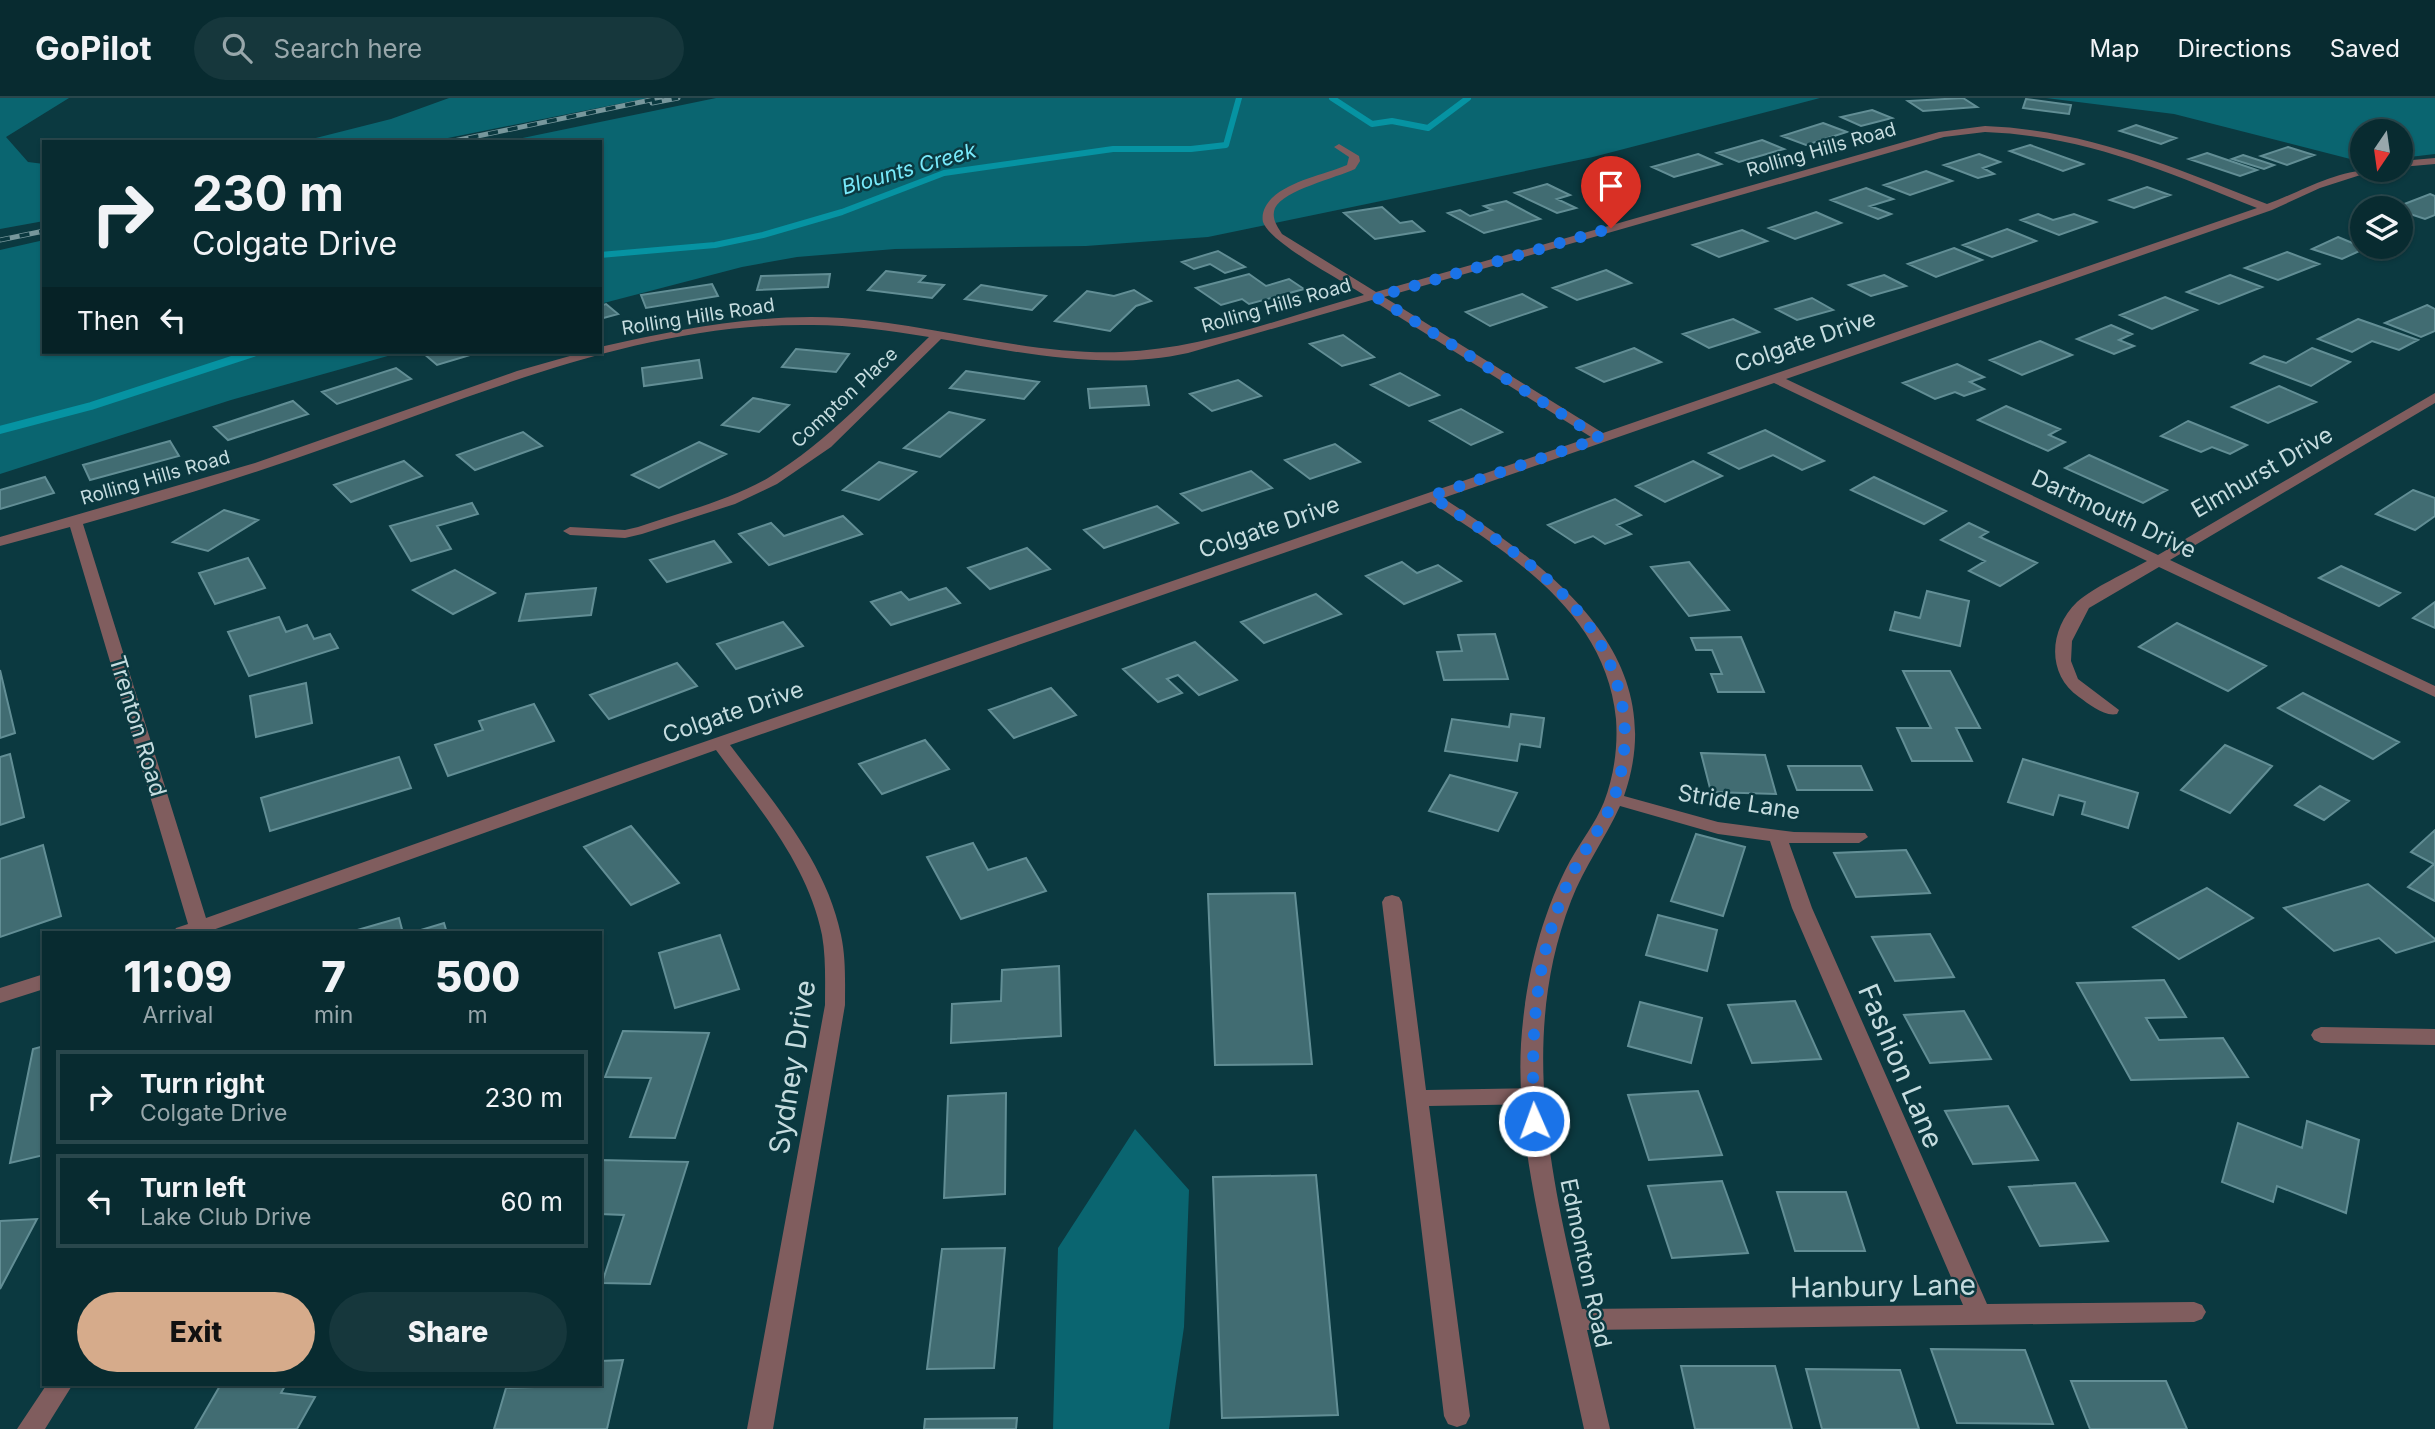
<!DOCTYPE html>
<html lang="en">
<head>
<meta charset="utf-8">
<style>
	body { margin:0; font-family:Inter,sans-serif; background:#16373c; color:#f1f3f6; height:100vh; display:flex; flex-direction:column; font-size:26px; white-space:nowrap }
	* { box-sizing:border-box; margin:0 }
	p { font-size:23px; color:#98a7ab }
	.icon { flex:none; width:38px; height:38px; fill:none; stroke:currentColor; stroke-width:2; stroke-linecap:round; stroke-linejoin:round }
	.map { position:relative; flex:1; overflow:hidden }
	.panel { position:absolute; left:42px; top:833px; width:560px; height:455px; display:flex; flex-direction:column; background:#082b30; border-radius:0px; box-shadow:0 2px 5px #0004,0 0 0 2px #29474c }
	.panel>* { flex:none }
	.top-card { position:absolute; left:42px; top:42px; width:560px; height:214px; border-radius:0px; box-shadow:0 2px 5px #0004,0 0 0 2px #29474c; background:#082b30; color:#f1f3f6; overflow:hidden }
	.needle { width:46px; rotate:193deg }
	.controls { position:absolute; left:2350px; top:21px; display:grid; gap:14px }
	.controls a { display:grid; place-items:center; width:63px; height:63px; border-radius:50%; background:#082b30; box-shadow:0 2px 5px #0004,0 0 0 2px #29474c; font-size:35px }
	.pin { position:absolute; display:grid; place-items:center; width:60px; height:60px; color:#fff; margin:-72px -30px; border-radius:50% 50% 50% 0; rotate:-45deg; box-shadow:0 0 7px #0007 }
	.pin .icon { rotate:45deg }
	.me { position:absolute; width:77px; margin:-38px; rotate:358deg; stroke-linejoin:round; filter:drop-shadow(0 0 5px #0008) }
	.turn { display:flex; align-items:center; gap:24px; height:147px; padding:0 35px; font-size:32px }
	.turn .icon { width:91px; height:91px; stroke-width:2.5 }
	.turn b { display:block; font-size:49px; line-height:60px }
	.then { display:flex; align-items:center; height:66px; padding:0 35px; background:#0003; gap:14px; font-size:26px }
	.eta { display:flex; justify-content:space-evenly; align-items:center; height:119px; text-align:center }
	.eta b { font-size:42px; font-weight:800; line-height:49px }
	.primary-button { display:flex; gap:14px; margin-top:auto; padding:14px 35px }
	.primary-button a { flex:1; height:80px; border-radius:42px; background:#d6ab8b; color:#111; font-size:28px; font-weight:800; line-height:80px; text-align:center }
	.primary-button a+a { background:#16373c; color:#f1f3f6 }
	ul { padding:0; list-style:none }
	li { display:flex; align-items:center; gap:21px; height:94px; margin:0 14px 10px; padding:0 21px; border:4px solid #29474c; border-radius:0px }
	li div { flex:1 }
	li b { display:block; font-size:26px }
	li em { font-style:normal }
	header { display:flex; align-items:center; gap:42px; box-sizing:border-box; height:98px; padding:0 35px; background:#082b30; border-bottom:2px solid #29474c }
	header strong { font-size:33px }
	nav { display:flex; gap:38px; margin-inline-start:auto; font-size:24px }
	.search { width:490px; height:63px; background:#16373c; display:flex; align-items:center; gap:18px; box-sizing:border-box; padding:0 24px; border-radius:38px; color:#98a7ab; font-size:26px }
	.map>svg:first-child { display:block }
	.green { fill:#0a6570 }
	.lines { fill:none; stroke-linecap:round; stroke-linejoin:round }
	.stream-far1 { stroke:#0693a2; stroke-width:6 }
	.stream { stroke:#0693a2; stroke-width:8 }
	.building { fill:#416c72; stroke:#628e95; stroke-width:2 }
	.lane { fill:#805d5e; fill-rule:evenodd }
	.street { fill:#805d5e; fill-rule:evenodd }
	.rail-casing { stroke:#77979c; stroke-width:5 }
	.rail { stroke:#0b3940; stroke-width:3.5; stroke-dasharray:10; stroke-linecap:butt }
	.route { stroke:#1a73e8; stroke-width:12; stroke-dasharray:0 21.6 }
	.labels { text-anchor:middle; stroke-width:5; stroke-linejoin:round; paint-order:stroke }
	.far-street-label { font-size:19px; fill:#c5dcdf; stroke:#0b3940 }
	.far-water-label { font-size:21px; font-style:italic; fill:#78eafb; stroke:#0b3940 }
	.street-label { font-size:23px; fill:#c5dcdf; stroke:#0b3940 }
	.near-street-label { font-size:28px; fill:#c5dcdf; stroke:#0b3940 }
</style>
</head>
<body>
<header>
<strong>GoPilot</strong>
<div class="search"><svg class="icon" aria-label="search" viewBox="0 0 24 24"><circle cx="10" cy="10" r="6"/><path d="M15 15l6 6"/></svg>Search here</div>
<nav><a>Map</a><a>Directions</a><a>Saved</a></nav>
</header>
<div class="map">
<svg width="2435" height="1331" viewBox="0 0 2435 1331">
	<rect width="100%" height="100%" fill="#0b3940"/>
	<path class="green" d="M0,0H69L6,39L28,64L44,66V123L0,131Z
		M449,0H648L428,44H300L391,21Z
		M716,0H1820L1593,59L1208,139L1086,148L895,151L797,159L742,169L600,206V44H503Z
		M2046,0H2435V56L2401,60V33H2362V64L2174,16Z
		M44,142V254H402L231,302L0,376V152Z
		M1135,1031L1189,1092L1184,1229L1169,1331H1053L1058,1150Z"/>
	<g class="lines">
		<path class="stream-far1" d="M1332,0L1372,26L1392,23L1428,30L1468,0
			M600,157L715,147L763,137L842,114L944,75L1113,51H1191L1226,47L1239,0"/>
		<path class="stream" d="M0,332L91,308L256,254"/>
	</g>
	<path class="building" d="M1963,0L1977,9L1923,13L1908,3Z
		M2026,1L2071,7L2069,16L2023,10Z
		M1872,12L1892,20L1861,28L1841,19Z
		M1823,25L1847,34L1806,47L1782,38Z
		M2136,27L2176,40L2161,46L2120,33Z
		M1762,42L1784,51L1739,64L1717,55Z
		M2030,47L2083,66L2063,73L2010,53Z
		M2288,49L2314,57L2287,67L2261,58Z
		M2207,55L2257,72L2240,78L2189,61Z
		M1698,56L1721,66L1674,79L1652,69Z
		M1979,56L2000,64L1983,70L1994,76L1978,80L1944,67Z
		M2243,57L2274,67L2264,71L2232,61Z
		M1617,73L1627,82L1612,84L1617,89L1621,87L1635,93L1617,99L1604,93L1586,76Z
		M1926,73L1952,83L1910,97L1884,87Z
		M1547,86L1570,97L1557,101L1576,110L1557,115L1515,95Z
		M2147,89L2170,97L2134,110L2110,102Z
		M1866,90L1893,101L1870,108L1891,116L1878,121L1831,102Z
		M2430,96L2435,98V117L2425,121L2401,113V110H2394Z
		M1506,103L1540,121L1484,135L1448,115L1460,112L1470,118L1492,112L1484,108Z
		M1382,109L1400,125L1412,123L1424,133L1375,141L1344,115Z
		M1816,114L1841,125L1795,141L1769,130Z
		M2038,116L2053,122L2074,116L2096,124L2059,137L2021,122Z
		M2007,131L2036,143L1992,159L1963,147Z
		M1742,132L1767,143L1719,159L1693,147Z
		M2338,139L2362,149H2368L2342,161L2312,151Z
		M1954,150L1982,162L1936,179L1908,166Z
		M1218,153L1245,169L1225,175L1210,166L1194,171L1182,164Z
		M2287,154L2319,166L2278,182L2245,170Z
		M1606,172L1631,185L1577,202L1553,190Z
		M886,173L925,178L919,184L944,187L932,200L868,192Z
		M830,176L828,189L757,192L761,178Z
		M1249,176L1266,188L1289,181L1304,191L1249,206L1242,201L1221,207L1196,190Z
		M1884,177L1906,188L1871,198L1849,187Z
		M2230,177L2262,189L2219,206L2187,194Z
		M712,186L718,198L646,210L641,197Z
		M981,187L1046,198L1032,212L965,201Z
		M1134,192L1151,203L1136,208L1110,233L1055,223L1087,193L1114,198Z
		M1522,196L1546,209L1490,228L1466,214Z
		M2165,199L2197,212L2152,231L2120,217Z
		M1812,200L1833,212L1797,222L1776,211Z
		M606,206L618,216L600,221V208Z
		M2427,207L2435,211V233L2421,239L2385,225Z
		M1733,221L1759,234L1709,250L1683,236Z
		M2358,221L2418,242L2399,252L2372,243L2352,254L2318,241Z
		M2111,227L2132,236L2119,242L2134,248L2114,256L2077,241Z
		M1343,237L1374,259L1342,268L1310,246Z
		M2040,243L2072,257L2022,277L1990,262Z
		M1634,250L1661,264L1604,284L1577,270Z
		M2312,250L2350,264L2311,288L2251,265L2264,258L2286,265Z
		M796,251L849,256L836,274L782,269Z
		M427,254H480L437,267L423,255Z
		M699,262L702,280L644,288L642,270Z
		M1957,266L1984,279L1970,284L1984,291L1964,298L1955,294L1935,301L1903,285Z
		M396,270L411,281L337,306L322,294Z
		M966,273L1039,284L1024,301L950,290Z
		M1400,275L1439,297L1409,308L1371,287Z
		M1238,282L1261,298L1212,313L1190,296Z
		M1146,288L1149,307L1090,310L1088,291Z
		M2279,288L2316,304L2268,325L2232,309Z
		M753,300L789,307L759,334L722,327Z
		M293,303L308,316L228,342L214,329Z
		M2006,308L2060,331L2049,337L2065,344L2048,353L1978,322Z
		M1461,311L1502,334L1471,347L1430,323Z
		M949,314L984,322L940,359L904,350Z
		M2188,323L2247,347L2230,356L2212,349L2201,354L2161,338Z
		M1765,332L1824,363L1802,372L1773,357L1739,371L1709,355Z
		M523,334L542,348L475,372L457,357Z
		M170,343L179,358L90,382L83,367Z
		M699,344L726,356L659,390L632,377Z
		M1335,346L1360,364L1310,381L1285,362Z
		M2089,357L2167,392L2143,405L2065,370Z
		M404,363L422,378L351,404L334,387Z
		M1693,363L1722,378L1665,404L1636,388Z
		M879,364L916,374L879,402L843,392Z
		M1251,373L1272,390L1202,413L1181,396Z
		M45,379L54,395L0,411V392Z
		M1874,379L1946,413L1924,426L1851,392Z
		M2413,392L2435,400V418L2415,432L2376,416Z
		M1615,401L1641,417L1617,427L1631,436L1605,446L1593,438L1575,445L1548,427Z
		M472,405L478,416L437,428L451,451L411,463L390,428Z
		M1157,408L1178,425L1104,450L1084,432Z
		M224,412L258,422L208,453L173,444Z
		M843,418L862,436L769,467L739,436L771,425L784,438Z
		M1969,425L1988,434L1980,439L2037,465L2000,488L1969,473L1985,463L1941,442Z
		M714,443L731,464L667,484L650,462Z
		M1027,450L1050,471L990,491L968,470Z
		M248,460L265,490L215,506L199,475Z
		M1402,464L1417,475L1438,467L1461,483L1404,506L1366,478Z
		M1689,464L1729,512L1689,518L1651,469Z
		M2341,468L2400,495L2379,508L2319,480Z
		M455,472L495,495L453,516L413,492Z
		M596,490L591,517L519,523L526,496Z
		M946,490L960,505L891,527L871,504L901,494L909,502Z
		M1927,493L1969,503L1960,548L1890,532L1895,514L1920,520Z
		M1316,496L1341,516L1264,545L1241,524Z
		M2435,504V530L2413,520Z
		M279,519L286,534L307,527L314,541L330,536L338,550L249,578L228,534Z
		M783,524L803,548L736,571L717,546Z
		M2177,525L2266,568L2228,593L2139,549Z
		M1495,536L1508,581L1444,582L1437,554L1462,553L1458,537Z
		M1741,539L1764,594H1718L1711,576H1722L1712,552H1696L1691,540Z
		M1195,544L1237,582L1199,597L1178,577L1167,581L1182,595L1158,604L1123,571Z
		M677,565L697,588L609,621L590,597Z
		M0,572L15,635L0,640Z
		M1903,573H1950L1980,630H1956L1972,663H1912L1897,630H1931Z
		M306,585L312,625L256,639L250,598Z
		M1051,590L1076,617L1014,640L989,612Z
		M2303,595L2399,644L2373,661L2278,610Z
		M534,606L554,643L448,678L435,647L483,632L479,623Z
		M1511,616L1544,620L1540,649L1520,646L1517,663L1445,653L1452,621L1509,629Z
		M925,642L949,671L882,696L859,666Z
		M2225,647L2272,668L2230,715L2181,692Z
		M1701,655L1765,657L1776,696L1711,694Z
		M10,656L24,719L0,727V659Z
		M399,659L411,690L270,733L261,700Z
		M2023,661L2138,695L2128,730L2082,716L2085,704L2059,697L2053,717L2008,704Z
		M1788,668H1861L1872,692H1797Z
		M1450,677L1517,695L1498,733L1429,713Z
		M2320,688L2349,703L2324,722L2295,707Z
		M631,728L679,785L631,807L584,749Z
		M2435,732V803L2408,789L2434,766L2411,754Z
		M1696,736L1745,749L1723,818L1671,803Z
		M973,745L988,772L1026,760L1046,793L961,821L927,759Z
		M43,747L61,818L0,839V761Z
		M1906,752L1930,795L1856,799L1834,755Z
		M2368,786L2435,841V843L2396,855L2379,840L2334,853L2284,810Z
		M2207,790L2253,820L2179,861L2133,829Z
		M1295,795L1312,966L1215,967L1208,796Z
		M1658,817L1717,832L1707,873L1646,857Z
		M399,820L403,835H347Z
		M444,825L447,835H411Z
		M1930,836L1954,879L1895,883L1872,839Z
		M720,837L739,891L675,910L659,855Z
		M1059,868L1061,938L951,945L952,906L1001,903L1002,872Z
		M2164,882L2186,919L2146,920L2159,942L2223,940L2248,979L2131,982L2077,885Z
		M1795,903L1821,961L1752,965L1728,907Z
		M1640,904L1702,920L1691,965L1628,948Z
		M1964,913L1991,961L1930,965L1904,917Z
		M623,933L709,935L675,1040L630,1039L651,980L605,979Z
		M44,948V1057L10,1065L33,951Z
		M1698,993L1722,1057L1649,1062L1628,997Z
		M1006,995L1005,1096L944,1100L948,998Z
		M2008,1008L2038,1062L1973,1066L1945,1013Z
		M2307,1023L2359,1042L2346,1115L2277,1088L2273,1104L2222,1084L2238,1025L2302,1050Z
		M600,1062L688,1064L650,1186L602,1185L624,1117L600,1116Z
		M1316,1077L1338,1317L1222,1320L1213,1079Z
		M1722,1083L1748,1155L1672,1160L1648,1088Z
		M2075,1085L2108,1143L2040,1148L2009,1089Z
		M1777,1094H1846L1865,1153H1795Z
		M37,1121L0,1191V1123Z
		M1005,1150L994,1270L927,1271L942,1151Z
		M1931,1251L2025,1252L2053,1326L1957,1325Z
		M623,1262L607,1331H494L506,1290L534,1289V1286H600V1263Z
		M1681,1268H1775L1792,1331H1695Z
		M1806,1271L1900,1272L1919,1331H1822Z
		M2071,1283H2166L2187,1331H2090Z
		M221,1286H286L281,1295L315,1299L297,1331H195Z
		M1017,1320L1016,1331H924L925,1321Z"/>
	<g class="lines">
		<path class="lane" d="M1392,797L1399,799L1402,804L1426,992L1533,990L1541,992L1544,998L1541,1004L1533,1006L1429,1008L1470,1318L1466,1326L1457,1329L1448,1326L1444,1318L1382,804L1385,799Z"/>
		<path class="street" d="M1985,28C2088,32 2173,69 2267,106C2303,93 2339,70 2376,72L2320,90L2272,112L1786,281L2158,457L2435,295V305L2170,462L2435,588V599L2159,469L2089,510L2072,543L2071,563L2078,581L2119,612L2117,616C2104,619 2089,606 2079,599C2046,576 2049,531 2077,504C2094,489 2126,475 2147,463L1774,285L1443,400C1545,466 1674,555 1624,698L1718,724L1794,734L1865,735L1868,739L1859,745H1789L1812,810L1987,1206L2194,1204L2202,1207L2206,1214L2202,1221L2194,1224L1587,1232L1610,1331H1584C1572,1276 1560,1221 1548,1166C1533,1094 1517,1020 1521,946C1525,883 1540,819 1570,763C1581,743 1595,726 1604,704C1614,678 1618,649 1616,621C1606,515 1511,457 1431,404L730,647C774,705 826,764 841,837C846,860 845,884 845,907L773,1331H747L825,907C825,884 826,860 822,837C808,766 758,709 716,652L210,833L211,835H173L176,830L188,826L70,429L0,448V439L255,365L517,273L584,254H600V249C680,231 761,215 842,220C936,227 1027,257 1121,254C1204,251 1285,219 1364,197C1343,183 1270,145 1263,124C1261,115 1266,106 1272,100C1291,82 1324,77 1347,67L1349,59L1334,49L1339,46L1359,58L1360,63L1355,71C1336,80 1284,92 1275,110C1271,120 1277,128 1282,136L1376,194L1939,34ZM1985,34C2087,38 2164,73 2257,110L1603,335L1384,199L1944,39ZM1372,202L1591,339L640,666L206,820L83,426C169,402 253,376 337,346C490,292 647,224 813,227C852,227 890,233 929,239C878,288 829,343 768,380C728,403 681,414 638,429L625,432L570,429L563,433L570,437L625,440L642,436L735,406L777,386L831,349L941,241C1021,255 1108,273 1188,255ZM1620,708L1718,736L1770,743L1792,810L1963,1207L1582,1211C1550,1076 1519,938 1571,803C1584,769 1605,741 1620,708Z
			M2435,60V66L2401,69V63Z
			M44,876V891L0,905V890Z
			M2321,929L2435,931V947L2321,945L2314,942L2311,937L2314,932Z
			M47,1286H73L45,1331H17Z"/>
		<defs>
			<path id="rail" d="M652,5L678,0
				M449,44L660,0
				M0,142L44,133"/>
		</defs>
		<use href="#rail" class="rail-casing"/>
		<use href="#rail" class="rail"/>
	</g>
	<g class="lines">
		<path class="route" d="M1534,1023C1532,966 1532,911 1545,854C1552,825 1563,791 1578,765C1590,743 1605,724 1614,700C1625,668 1628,633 1621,601C1599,500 1510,451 1431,398L1600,340L1376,199L1611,130"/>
	</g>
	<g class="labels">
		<g class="far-street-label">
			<text transform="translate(1821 51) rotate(-16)" y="7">Rolling Hills Road</text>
			<text transform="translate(1276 207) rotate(-16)" y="7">Rolling Hills Road</text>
			<text transform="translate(698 218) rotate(-9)" y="7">Rolling Hills Road</text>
			<text transform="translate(844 299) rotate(-43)" y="7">Compton Place</text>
			<text transform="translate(155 379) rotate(-16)" y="7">Rolling Hills Road</text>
		</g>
		<g class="far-water-label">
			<text transform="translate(909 71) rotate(-16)" y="7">Blounts Creek</text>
		</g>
		<g class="street-label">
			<text transform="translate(1805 243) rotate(-19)" y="8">Colgate Drive</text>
			<text transform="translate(2262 374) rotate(-30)" y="8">Elmhurst Drive</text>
			<text transform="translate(2114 416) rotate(25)" y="8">Dartmouth Drive</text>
			<text transform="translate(1269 429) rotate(-19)" y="8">Colgate Drive</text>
			<text transform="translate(733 614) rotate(-19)" y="8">Colgate Drive</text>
			<text transform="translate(138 628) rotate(73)" y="8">Trenton Road</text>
			<text transform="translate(1739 704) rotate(9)" y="8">Stride Lane</text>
			<text transform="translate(1586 1165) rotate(78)" y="8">Edmonton Road</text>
		</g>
		<g class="near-street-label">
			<text transform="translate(1901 968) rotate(67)" y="10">Fashion Lane</text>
			<text transform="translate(792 969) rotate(-81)" y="10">Sydney Drive</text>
			<text transform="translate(1883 1188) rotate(-1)" y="10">Hanbury Lane</text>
		</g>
	</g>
</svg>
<div class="controls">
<a><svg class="needle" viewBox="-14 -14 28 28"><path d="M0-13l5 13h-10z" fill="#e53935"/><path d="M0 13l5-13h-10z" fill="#98a7ab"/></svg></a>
<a><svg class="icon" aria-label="layers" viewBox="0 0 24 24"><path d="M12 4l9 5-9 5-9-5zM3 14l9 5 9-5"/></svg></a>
</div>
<div class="pin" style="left:1611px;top:130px;background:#d93025"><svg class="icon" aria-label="arrive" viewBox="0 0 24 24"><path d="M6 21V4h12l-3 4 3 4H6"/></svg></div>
<svg class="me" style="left:1534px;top:1023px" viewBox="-20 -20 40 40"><circle r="17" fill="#1a73e8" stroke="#fff" stroke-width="3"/><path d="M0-11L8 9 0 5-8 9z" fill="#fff"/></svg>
<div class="top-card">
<div class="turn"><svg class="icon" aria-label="right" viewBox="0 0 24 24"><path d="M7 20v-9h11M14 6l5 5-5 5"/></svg><div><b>230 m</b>Colgate Drive</div></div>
<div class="then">Then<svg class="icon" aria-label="left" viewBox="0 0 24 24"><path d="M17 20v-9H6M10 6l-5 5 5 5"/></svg></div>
</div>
<section class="panel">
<div class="eta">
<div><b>11:09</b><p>Arrival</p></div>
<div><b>7</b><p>min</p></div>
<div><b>500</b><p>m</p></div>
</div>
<ul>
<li><svg class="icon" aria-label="right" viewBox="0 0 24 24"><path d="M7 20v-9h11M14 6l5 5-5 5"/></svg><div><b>Turn right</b><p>Colgate Drive</p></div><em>230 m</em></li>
<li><svg class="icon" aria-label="left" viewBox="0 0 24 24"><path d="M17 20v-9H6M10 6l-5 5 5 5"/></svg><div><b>Turn left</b><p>Lake Club Drive</p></div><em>60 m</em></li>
</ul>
<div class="primary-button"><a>Exit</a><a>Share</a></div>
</section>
</div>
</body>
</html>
